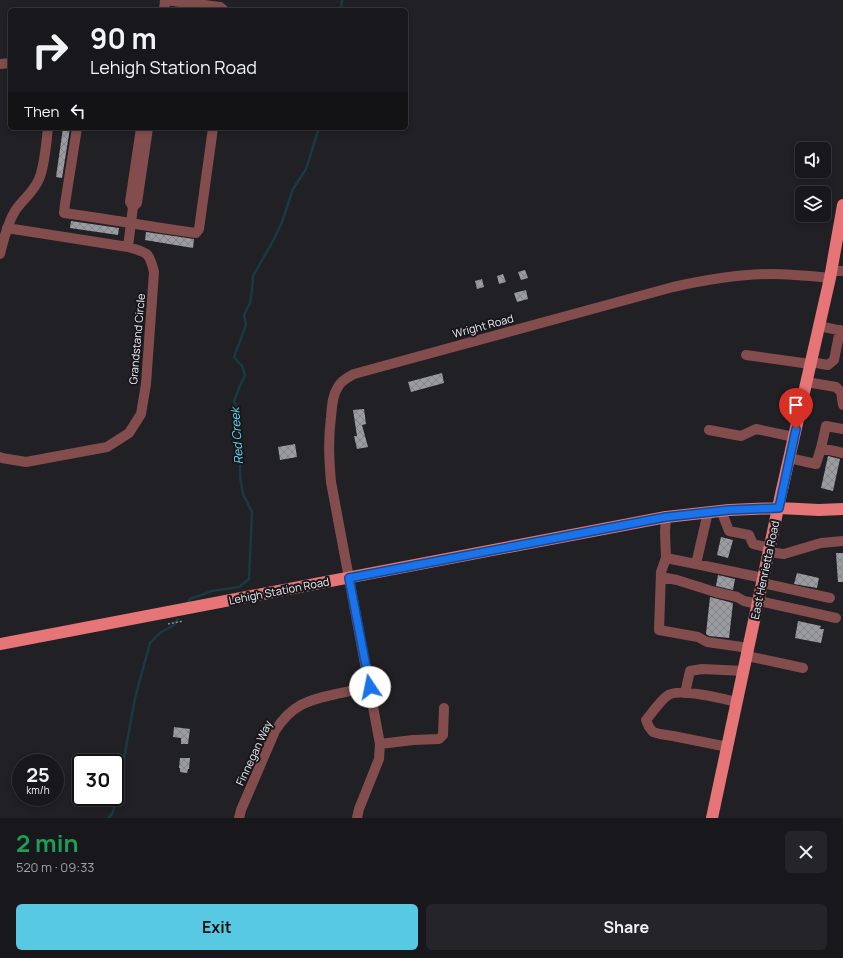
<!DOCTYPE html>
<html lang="en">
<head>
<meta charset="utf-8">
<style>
	body { margin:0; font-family:Manrope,sans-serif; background:#252529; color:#f1f3f6; height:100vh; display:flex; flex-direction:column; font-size:15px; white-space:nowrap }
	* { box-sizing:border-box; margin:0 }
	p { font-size:13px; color:#9fa0a3 }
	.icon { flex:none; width:22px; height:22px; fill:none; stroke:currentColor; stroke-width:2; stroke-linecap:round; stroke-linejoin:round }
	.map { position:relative; height:818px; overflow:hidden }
	.details { display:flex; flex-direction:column; background:#18181c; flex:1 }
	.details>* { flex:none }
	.guide { position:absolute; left:8px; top:8px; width:400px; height:122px; border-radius:6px; box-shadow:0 2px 6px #0003,0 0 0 1px #36373b; background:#18181c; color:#f1f3f6; overflow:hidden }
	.controls { position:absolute; left:795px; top:142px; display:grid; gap:8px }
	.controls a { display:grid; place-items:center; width:36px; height:36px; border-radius:6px; background:#18181c; box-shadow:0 2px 6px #0003,0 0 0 1px #36373b; font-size:20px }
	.speed { position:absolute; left:12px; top:754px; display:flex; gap:8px; font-size:20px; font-weight:700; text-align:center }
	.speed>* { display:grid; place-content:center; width:52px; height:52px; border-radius:50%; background:#18181c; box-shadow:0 2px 6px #0003,0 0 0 1px #36373b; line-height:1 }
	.speed small { font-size:10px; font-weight:400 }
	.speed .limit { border:2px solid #111; border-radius:6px; background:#fff; color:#111 }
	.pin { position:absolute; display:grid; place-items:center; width:34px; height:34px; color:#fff; margin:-41px -17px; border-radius:50% 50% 50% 0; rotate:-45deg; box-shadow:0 0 4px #0007 }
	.pin .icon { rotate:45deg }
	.me { position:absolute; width:44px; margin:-22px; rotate:349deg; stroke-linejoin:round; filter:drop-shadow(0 0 3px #0008) }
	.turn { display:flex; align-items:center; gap:14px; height:84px; padding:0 16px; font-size:18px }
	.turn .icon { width:52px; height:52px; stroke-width:2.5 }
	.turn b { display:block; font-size:28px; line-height:34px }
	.then { display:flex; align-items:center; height:38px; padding:0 16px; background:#0003; gap:8px; font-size:15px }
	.round { display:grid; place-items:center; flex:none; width:42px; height:42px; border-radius:6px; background:#252529 }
	.summary { display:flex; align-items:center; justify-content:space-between; height:68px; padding:0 16px }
	h1 { font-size:24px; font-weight:700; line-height:30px; color:#1e9e55 }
	.button { display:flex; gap:8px; margin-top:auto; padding:8px 16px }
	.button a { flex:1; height:46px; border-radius:6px; background:#57c9e3; color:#111; font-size:16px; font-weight:700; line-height:46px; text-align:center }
	.button a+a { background:#252529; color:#f1f3f6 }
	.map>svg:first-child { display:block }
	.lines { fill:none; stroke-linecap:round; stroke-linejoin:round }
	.stream { stroke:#183a43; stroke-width:2.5 }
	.building { fill:url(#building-cross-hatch) }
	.path { stroke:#8f8f93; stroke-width:1.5; stroke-dasharray:2 2; stroke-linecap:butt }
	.minor { stroke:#834d4d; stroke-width:10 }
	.major { stroke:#e67577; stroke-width:12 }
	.route-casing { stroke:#114b97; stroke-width:10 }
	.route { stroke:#1a73e8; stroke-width:7 }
	.labels { text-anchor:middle; stroke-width:4; stroke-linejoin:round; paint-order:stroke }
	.street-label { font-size:11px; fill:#efeff2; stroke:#17171c }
	.water-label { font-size:12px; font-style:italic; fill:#69d7f4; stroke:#17171c }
</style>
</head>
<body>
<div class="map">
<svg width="843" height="818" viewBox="0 0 843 818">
	<defs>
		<pattern id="building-cross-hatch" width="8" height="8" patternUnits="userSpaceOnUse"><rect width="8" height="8" fill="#9b9ca2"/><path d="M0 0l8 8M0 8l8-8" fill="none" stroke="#828387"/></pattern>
	</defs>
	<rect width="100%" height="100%" fill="#202025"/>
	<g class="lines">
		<path class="stream" d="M341,10L342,0
			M188,602L190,599L212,591L239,587L249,579L252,512L243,494L240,477V458L235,443L237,409L234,401L239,388L245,375L242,366L234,357L246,325L244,315L250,303L252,290L253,276L273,241L282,222L293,189L306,169L319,128
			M109,818L113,812L120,781L135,698L150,643L160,633L174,625L178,619"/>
	</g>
	<path class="building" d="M63,128H70L62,178L56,177Z
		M71,221L119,228L118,235L70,228Z
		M146,232L194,239L193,248L145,240Z
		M525,270L528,278L521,280L518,272Z
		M503,274L506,282L499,284L497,276Z
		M482,279L484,287L477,289L475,281Z
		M526,290L528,299L517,302L514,293Z
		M442,373L444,383L411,392L408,382Z
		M364,409L366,424L362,425L368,447L357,449L354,436H357L353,410Z
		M295,444L297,457L280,460L278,447Z
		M828,456L840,459L833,491L821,488Z
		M721,537L733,540L728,558L717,555Z
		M836,553H843V582H838Z
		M797,573L819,578L817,588L794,584Z
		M718,575L735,579L733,590L716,586Z
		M710,597L733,603L729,638L709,636L706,634Z
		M798,621L821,626L820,629H824L821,643L795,638Z
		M174,727L190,729L188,744H181V738L173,737Z
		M180,758H190L189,769H188L187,773L180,772V768H179Z"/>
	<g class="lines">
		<path class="path" d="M168,624L183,621"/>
		<path class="minor" d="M165,0L220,7L224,10
			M164,10L165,0
			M0,64L10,63
			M77,128L65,204L64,213C108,219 152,227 196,233L199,229L213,128
			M141,128L130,202L133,207L137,203L148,128
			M128,247L133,207
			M0,254C4,239 7,224 15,211C22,200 34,192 39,179C45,165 46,144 48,128
			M831,271H843
			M819,326L843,331
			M746,355L810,364
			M811,362L828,365L834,360L840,330
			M806,382L836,387L841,392L843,405
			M709,430L741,436L756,429L794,437
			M821,448L826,426L843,429
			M0,457L2,458L26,462L107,447L129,433L141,414L146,384L154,272C149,251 147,253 128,247L7,228
			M789,458L816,464L821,448L843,453
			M721,510L729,531L749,535L753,544L770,548
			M708,512L696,564L763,578
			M666,517L665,532L666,558L696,564
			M769,552L784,554L821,543L843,541
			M666,558L661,572L659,630L698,637L707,642L749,648
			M661,577L677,580L715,592L737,597L744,601L758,604
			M762,583L830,598
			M759,601L836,618
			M747,656L803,668
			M685,693L690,671L702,669L744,671
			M380,744L413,740L439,739L443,735L444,708
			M728,747L673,736L660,734L653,732L649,727L646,720C652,713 660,701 667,696C677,687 723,699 737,702
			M239,818L241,810L275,731C291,705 308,700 336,694C347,692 358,689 370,687
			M357,818L359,809L379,759L380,744L331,482C329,458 328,441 331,417C332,407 332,396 338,387C341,381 348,377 354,374L673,287C705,280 738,274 771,274C791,274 810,276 830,278"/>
		<path class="major" d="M0,644L666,517L729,510L779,508L819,510L843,509
			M712,818L781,494L830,278L843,205"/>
	</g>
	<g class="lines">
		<defs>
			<path id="route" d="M370,687L349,578L666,517L729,510L779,508L796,429"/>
		</defs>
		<use href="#route" class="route-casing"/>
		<use href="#route" class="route"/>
	</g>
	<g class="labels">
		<g class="street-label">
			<text transform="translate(483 326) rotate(-15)" y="4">Wright Road</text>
			<text transform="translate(137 339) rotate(-85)" y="4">Grandstand Circle</text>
			<text transform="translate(765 570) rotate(-78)" y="4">East Henrietta Road</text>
			<text transform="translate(279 591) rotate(-11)" y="4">Lehigh Station Road</text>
			<text transform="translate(254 753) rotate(-65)" y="4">Finnegan Way</text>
		</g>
		<g class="water-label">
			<text transform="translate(237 436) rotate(-94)" y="4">Red Creek</text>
		</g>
	</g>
</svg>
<div class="controls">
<a><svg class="icon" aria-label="sound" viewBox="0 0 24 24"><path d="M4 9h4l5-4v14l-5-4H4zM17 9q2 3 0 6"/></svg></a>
<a><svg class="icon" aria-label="layers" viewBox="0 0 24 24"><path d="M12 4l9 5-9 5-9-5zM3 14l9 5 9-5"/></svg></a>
</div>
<div class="speed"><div>25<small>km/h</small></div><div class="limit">30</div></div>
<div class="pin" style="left:796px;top:429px;background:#d93025"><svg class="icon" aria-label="arrive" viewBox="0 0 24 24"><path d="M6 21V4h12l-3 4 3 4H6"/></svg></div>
<svg class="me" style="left:370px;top:687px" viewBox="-20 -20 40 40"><circle r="19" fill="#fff"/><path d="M0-13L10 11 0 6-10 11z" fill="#1a73e8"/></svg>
<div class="guide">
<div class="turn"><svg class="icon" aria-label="right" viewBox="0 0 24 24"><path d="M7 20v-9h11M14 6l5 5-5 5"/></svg><div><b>90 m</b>Lehigh Station Road</div></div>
<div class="then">Then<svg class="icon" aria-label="left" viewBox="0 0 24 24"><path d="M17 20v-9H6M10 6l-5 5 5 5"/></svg></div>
</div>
</div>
<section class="details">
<div class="summary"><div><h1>2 min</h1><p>520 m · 09:33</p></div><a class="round"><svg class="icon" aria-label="close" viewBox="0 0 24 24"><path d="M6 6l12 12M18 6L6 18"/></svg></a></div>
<div class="button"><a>Exit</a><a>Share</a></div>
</section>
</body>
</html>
